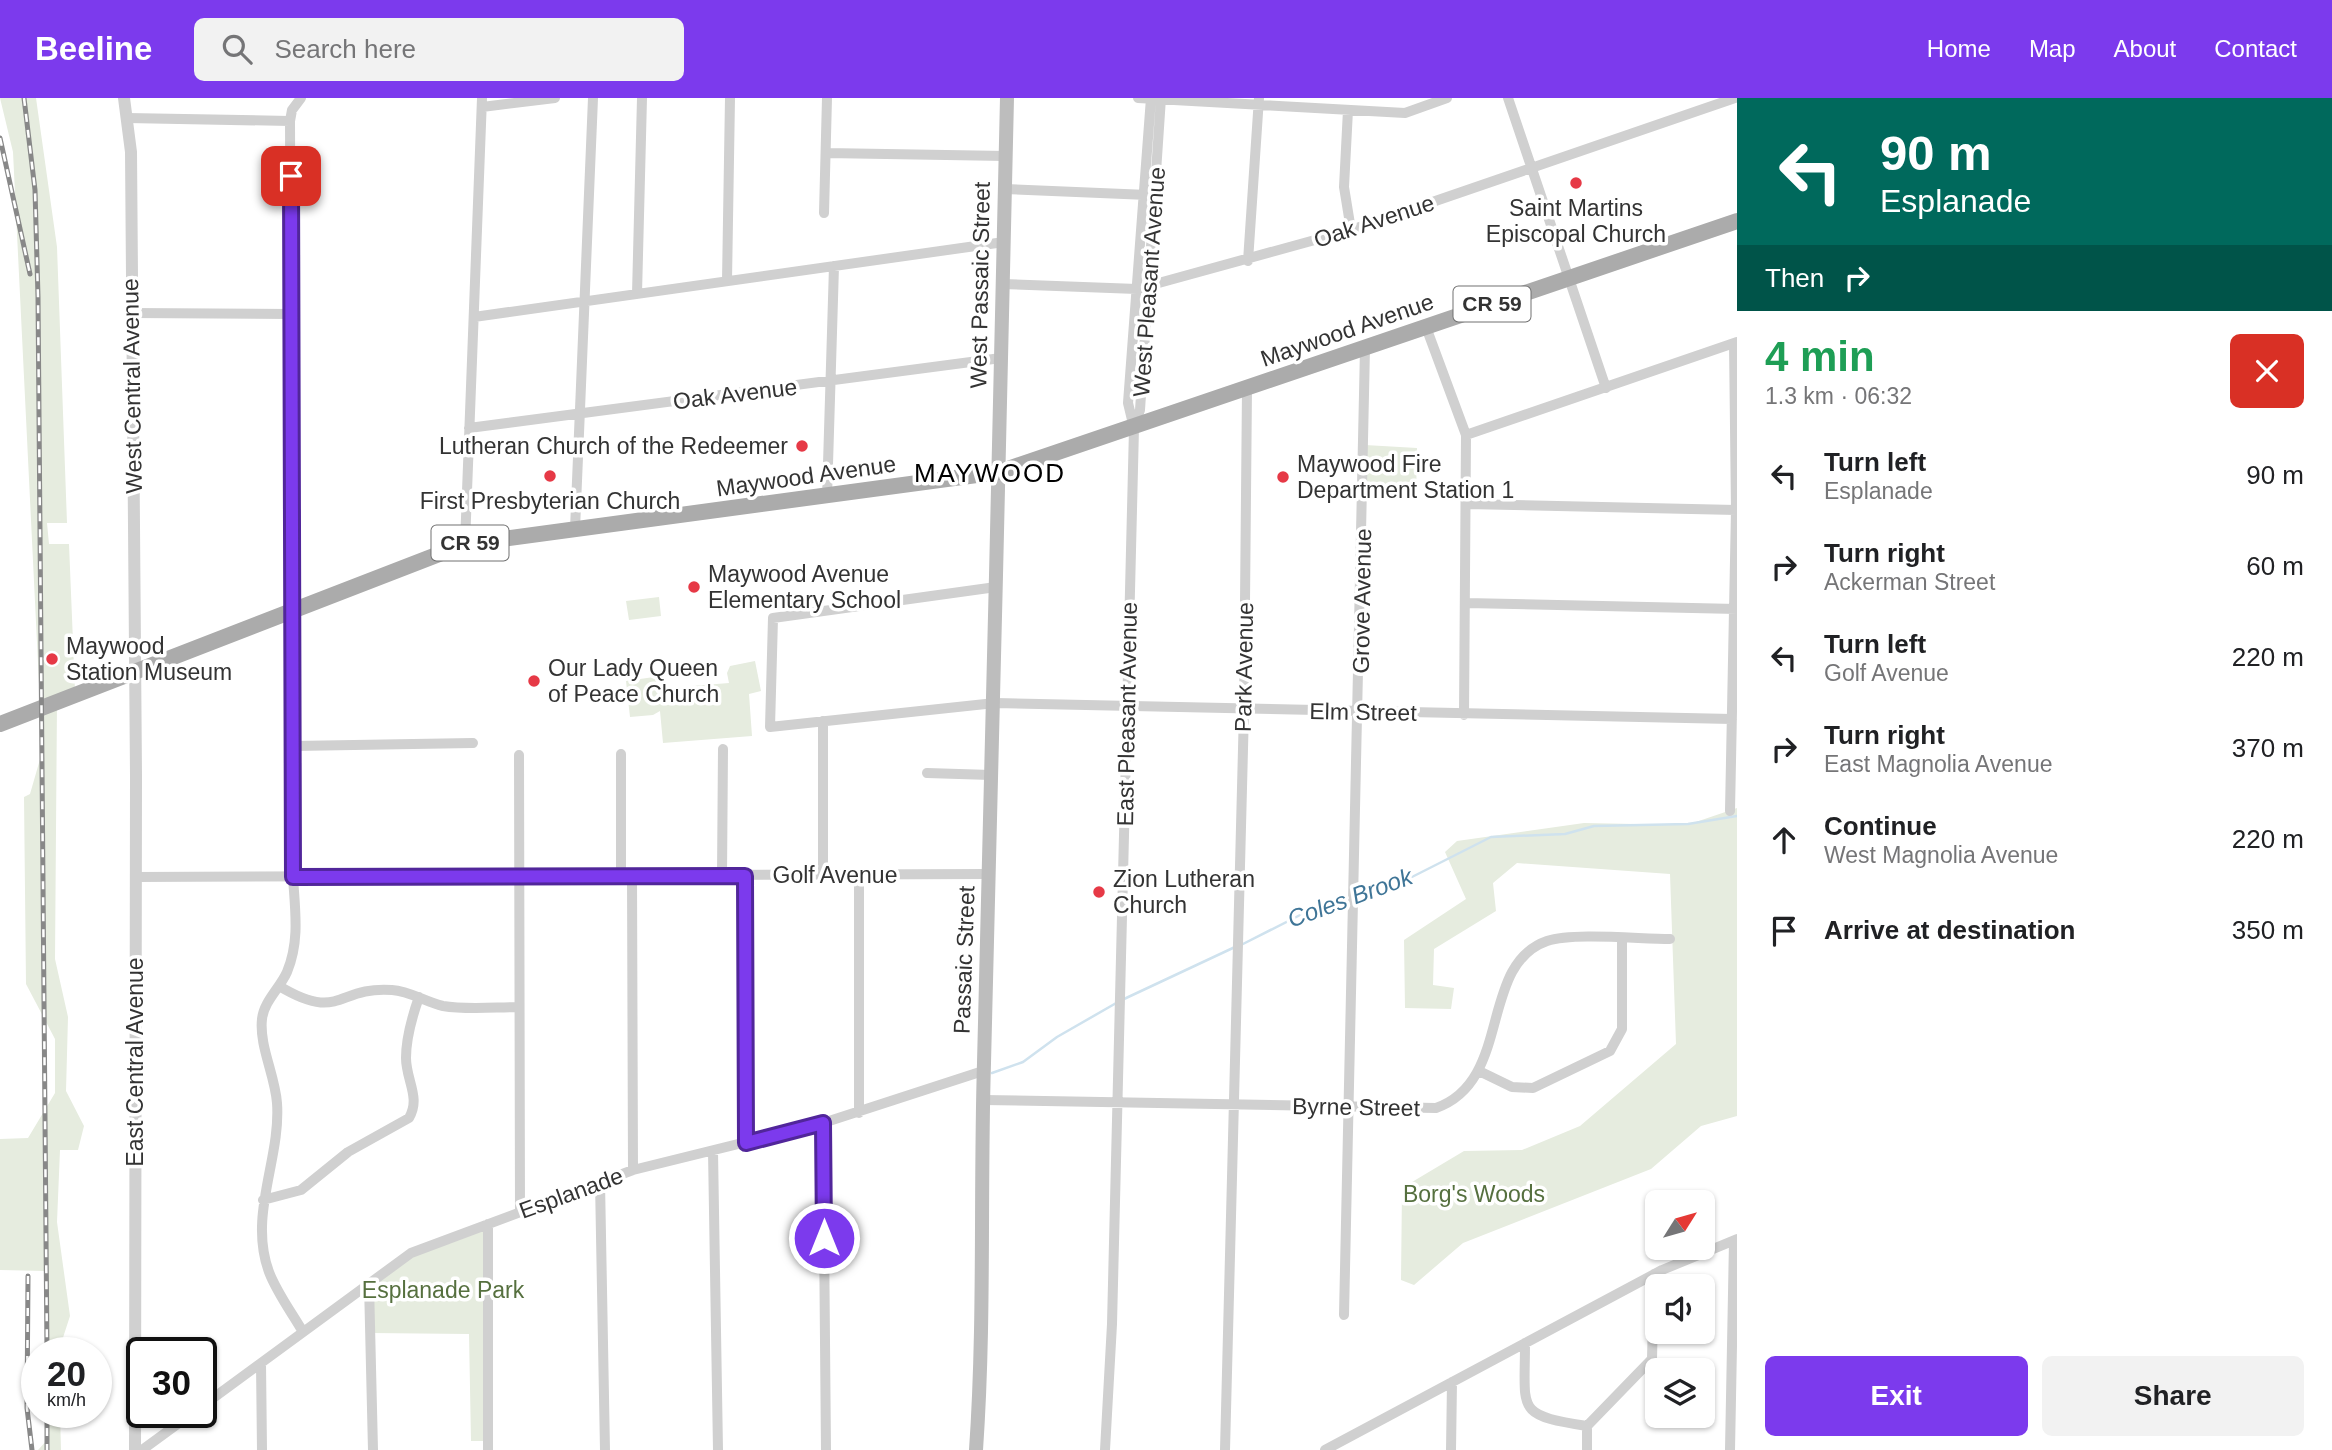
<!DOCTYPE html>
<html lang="en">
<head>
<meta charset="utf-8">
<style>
	body { margin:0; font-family:Helvetica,sans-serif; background:#f2f2f2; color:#202124; height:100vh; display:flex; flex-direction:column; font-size:26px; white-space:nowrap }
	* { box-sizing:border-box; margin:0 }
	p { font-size:23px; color:#757577 }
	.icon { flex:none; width:38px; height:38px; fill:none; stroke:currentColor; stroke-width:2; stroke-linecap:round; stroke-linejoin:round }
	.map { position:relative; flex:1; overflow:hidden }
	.drawer { display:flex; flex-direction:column; background:#fff; width:595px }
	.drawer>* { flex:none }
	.guide { background:#00695c; color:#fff; overflow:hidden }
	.needle { width:46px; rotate:53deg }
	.controls { position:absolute; left:1645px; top:1092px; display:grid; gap:14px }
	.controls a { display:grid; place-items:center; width:70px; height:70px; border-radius:10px; background:#fff; box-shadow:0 2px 5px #0004; font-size:35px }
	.speed { position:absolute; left:21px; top:1239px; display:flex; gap:14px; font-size:35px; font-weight:700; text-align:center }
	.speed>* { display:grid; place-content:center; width:91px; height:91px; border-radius:50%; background:#fff; box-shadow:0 2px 5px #0004; line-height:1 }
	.speed small { font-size:18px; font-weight:400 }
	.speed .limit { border:4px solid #111; border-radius:10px; background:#fff; color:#111 }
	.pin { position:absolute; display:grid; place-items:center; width:60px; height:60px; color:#fff; margin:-30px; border-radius:14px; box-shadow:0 4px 10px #0006 }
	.me { position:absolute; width:77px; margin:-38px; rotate:0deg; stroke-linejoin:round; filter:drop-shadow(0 0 5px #0008) }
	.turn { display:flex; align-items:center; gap:24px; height:147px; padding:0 28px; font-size:32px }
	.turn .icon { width:91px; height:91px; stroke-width:2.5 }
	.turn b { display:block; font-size:49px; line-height:60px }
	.then { display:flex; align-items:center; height:66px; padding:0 28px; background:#0003; gap:14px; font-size:26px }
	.round { display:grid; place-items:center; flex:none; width:74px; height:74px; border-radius:10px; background:#f2f2f2 }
	.overview { display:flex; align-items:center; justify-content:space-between; height:119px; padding:0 28px }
	h1 { font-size:42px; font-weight:600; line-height:52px; color:#1e9e55 }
	.cta { display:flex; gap:14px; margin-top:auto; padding:14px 28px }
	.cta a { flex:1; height:80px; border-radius:10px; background:#7c3aed; color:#fff; font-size:28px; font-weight:600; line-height:80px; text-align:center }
	.cta a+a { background:#f2f2f2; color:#202124 }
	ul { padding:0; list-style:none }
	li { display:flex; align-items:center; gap:21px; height:91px; padding:0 28px }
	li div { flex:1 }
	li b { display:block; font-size:26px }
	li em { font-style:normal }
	header { display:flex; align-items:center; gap:42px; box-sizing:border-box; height:98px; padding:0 35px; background:#7c3aed; color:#fff }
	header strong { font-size:33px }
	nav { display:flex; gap:38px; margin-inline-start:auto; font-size:24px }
	.search { width:490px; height:63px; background:#f2f2f2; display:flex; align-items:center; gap:18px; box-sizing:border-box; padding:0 24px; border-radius:10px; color:#757577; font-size:26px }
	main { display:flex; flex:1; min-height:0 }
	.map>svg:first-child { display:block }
	.green { fill:#e6ecdf }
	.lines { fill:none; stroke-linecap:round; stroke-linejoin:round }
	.stream { stroke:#cfe2ee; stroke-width:2.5 }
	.minor { stroke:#d0d0d0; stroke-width:10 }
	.tertiary { stroke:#d0d0d0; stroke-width:12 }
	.secondary { stroke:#bdbdbd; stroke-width:14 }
	.primary { stroke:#ababab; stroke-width:16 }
	.rail-casing { stroke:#888; stroke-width:5 }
	.rail { stroke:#fff; stroke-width:2.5; stroke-dasharray:8; stroke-linecap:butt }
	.route-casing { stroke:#51269a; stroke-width:18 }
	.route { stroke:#7c3aed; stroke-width:12 }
	.poi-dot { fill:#e63946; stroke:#fff; stroke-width:2.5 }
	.labels { text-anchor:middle; stroke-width:7; stroke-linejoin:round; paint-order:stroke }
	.shield { fill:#fff; stroke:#707070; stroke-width:2 }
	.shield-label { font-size:21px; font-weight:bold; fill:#333 }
	.poi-label { font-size:23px; fill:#333; stroke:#fff; text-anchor:start }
	.street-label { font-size:23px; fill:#333; stroke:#fff }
	.park-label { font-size:23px; fill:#56703f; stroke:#fff }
	.water-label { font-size:24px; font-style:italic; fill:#3f7597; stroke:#fff }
	.quarter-label { font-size:26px; letter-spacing:2px; fill:#000; stroke:#fff }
</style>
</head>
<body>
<header>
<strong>Beeline</strong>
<div class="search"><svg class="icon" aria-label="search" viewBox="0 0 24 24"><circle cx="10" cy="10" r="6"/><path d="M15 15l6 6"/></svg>Search here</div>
<nav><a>Home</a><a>Map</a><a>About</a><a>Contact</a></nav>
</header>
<main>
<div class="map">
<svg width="1737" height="1352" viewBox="0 0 1737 1352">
	<rect width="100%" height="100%" fill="#fff"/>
	<path class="green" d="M0,0H36L57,149L67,425H47L49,446H69L75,593L40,606L13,54Z
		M1365,347L1417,350L1416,402H1364Z
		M659,499L661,518L629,522L626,503Z
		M755,563L761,593L749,596L752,638L663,645L660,613L653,617L630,619L626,583L661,578L667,590L729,585L727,575L730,568Z
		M57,604L55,861L68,919L66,993L84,1028L78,1052H60L57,1124L70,1218L58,1255H48L45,1173L0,1172V1041L28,1040L55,995V941L26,886L24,699L30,696L43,651L42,610Z
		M1737,710V1018L1701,1028L1651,1071L1463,1145L1414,1187L1401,1182L1402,1090L1464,1053L1522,1052L1580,1028L1676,946L1670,776L1517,765L1493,785L1496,813L1434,851L1433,887L1454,890L1451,911L1405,910L1404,842L1466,801L1445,754L1457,743L1584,725L1687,727Z
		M488,1126L483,1237L485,1343H471L469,1236L370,1235L369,1186L411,1155Z
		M48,1314H60L61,1352H38L48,1341Z"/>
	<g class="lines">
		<path class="stream" d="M1357,797L1404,783L1491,739L1565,736L1594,728L1688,726L1737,718
			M1241,847L1310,812L1350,799
			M1124,901L1235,849
			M992,975L1023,964L1057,939L1118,904"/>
		<path class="minor" d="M301,0L292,12L290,23L293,779C295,812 300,843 287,874C280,890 264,903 262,921C259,948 275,977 277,1005C281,1061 248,1117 269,1174C277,1195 292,1215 303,1234
			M1138,0L1405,15L1447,0
			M1508,0L1606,290
			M482,9L555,0
			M1348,12L1344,89L1351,132
			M127,20L290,23
			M826,55L1006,58
			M1005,91L1148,97
			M824,115L827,0
			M1248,163L1259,0
			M727,183L730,0
			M1003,186L1137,191L1351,132L1735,0
			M637,196L642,0
			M131,215L292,216
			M474,219L1004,144
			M1426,229L1466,337L1464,617
			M1134,329L1140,312L1161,0
			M469,330L1001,260
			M1466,337L1737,244
			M827,399L834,168
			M1467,406L1736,412
			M575,431L593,0
			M465,446L482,0
			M996,489L773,520L770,629L995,605L1732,621
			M1466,505L1737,511
			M294,648L473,645
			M621,656V778
			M519,657L520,1113
			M927,675L991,677
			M1730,713L1736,412L1734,245
			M823,777V623
			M859,777V1015
			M632,778L633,1072
			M722,778L723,651
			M745,778V1045
			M135,779L989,776
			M279,888C341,925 336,888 392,892C410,893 425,904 443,908C467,912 495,909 519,909
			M1479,973L1512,989L1533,990L1610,953L1622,931V841
			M983,1002L1436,1010C1513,983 1478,867 1547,843C1574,834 1639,841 1670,841
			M823,1025L826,1352
			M713,1053L718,1352
			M600,1084L605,1352
			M263,1102L301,1092L348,1054L409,1020C421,1000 406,982 406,960C406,939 412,919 419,899
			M369,1186L373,1352
			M1344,1217L1365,250
			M1525,1245C1525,1313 1515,1317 1587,1328
			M261,1265L262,1352
			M201,1309L411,1155L633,1072L823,1025L983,973
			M1587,1328L1652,1261L1654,1176
			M142,1352L194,1314
			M488,1352V1126
			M1105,1352L1112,1226L1134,330L1128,305L1151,0
			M1225,1352L1244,612L1247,290
			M1325,1352L1662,1172L1737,1141
			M1451,1352L1452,1284
			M1587,1352V1328
			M1730,1352L1734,1143"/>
		<path class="tertiary" d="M124,0L131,54L136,678L135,1352"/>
		<path class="secondary" d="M976,1352C985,1223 980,1094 984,965C992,643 1000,322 1007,0"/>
		<path class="primary" d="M0,626L465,446L999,374L1737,123"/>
		<defs>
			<path id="rail" d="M24,0L35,92L38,199L47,1255
				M0,40L30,176
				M28,1178L27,1310L32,1352
				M47,1314V1352"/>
		</defs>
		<use href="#rail" class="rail-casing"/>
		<use href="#rail" class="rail"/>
	</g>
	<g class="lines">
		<defs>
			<path id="route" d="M291,78L293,779L745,778L746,1045L823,1025L824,1140"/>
		</defs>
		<use href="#route" class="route-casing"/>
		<use href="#route" class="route"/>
	</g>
	<g class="poi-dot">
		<circle cx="1576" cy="85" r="7"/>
		<circle cx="802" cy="348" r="7"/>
		<circle cx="550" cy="378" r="7"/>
		<circle cx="1283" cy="379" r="7"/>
		<circle cx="694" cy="489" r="7"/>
		<circle cx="52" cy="561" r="7"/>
		<circle cx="534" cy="583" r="7"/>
		<circle cx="1099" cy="794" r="7"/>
	</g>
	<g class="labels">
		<g class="shield">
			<rect x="1453.5" y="188.5" width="77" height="35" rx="5"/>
			<rect x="431.5" y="427.5" width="77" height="35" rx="5"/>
		</g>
		<g class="shield-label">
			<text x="1492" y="213">CR 59</text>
			<text x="470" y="452">CR 59</text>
		</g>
		<g class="poi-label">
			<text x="1576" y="118" text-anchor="middle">Saint Martins<tspan x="1576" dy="26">Episcopal Church</tspan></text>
			<text x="788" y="356" text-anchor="end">Lutheran Church of the Redeemer</text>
			<text x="1297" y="374">Maywood Fire<tspan x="1297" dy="26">Department Station 1</tspan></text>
			<text x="550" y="411" text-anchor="middle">First Presbyterian Church</text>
			<text x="708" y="484">Maywood Avenue<tspan x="708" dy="26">Elementary School</tspan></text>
			<text x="66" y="556">Maywood<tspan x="66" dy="26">Station Museum</tspan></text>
			<text x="548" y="578">Our Lady Queen<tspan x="548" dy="26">of Peace Church</tspan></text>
			<text x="1113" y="789">Zion Lutheran<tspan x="1113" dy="26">Church</tspan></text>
		</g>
		<g class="street-label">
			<text transform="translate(1374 123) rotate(-18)" y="8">Oak Avenue</text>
			<text transform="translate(1149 184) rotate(-86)" y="8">West Pleasant Avenue</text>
			<text transform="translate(980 187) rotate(-89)" y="8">West Passaic Street</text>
			<text transform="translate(1347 232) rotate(-19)" y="8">Maywood Avenue</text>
			<text transform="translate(132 288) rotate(-91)" y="8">West Central Avenue</text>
			<text transform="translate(735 296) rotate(-7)" y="8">Oak Avenue</text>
			<text transform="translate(806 378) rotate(-8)" y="8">Maywood Avenue</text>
			<text transform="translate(1362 503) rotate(-89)" y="8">Grove Avenue</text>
			<text transform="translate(1244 569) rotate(-89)" y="8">Park Avenue</text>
			<text transform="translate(1363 614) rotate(1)" y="8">Elm Street</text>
			<text transform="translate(1127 616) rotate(-89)" y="8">East Pleasant Avenue</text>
			<text x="835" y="785">Golf Avenue</text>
			<text transform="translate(964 862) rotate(-88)" y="8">Passaic Street</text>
			<text transform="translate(135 964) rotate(-90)" y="8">East Central Avenue</text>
			<text transform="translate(1356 1009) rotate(1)" y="8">Byrne Street</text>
			<text transform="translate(571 1095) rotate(-20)" y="8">Esplanade</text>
		</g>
		<g class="park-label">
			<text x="1474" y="1104">Borg's Woods</text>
			<text x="443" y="1200">Esplanade Park</text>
		</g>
		<g class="water-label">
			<text transform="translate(1350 800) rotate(-20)" y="8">Coles Brook</text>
		</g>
		<g class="quarter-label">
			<text x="990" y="384">MAYWOOD</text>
		</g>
	</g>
</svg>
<div class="controls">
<a><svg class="needle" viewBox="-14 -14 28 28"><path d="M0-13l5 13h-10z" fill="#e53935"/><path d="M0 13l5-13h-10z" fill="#757577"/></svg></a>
<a><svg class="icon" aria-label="sound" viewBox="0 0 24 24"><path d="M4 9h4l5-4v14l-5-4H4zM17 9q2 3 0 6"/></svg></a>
<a><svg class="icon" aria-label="layers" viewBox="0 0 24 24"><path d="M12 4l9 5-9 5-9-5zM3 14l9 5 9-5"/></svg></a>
</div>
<div class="speed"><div>20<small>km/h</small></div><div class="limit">30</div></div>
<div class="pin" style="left:291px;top:78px;background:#d93025"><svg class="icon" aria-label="arrive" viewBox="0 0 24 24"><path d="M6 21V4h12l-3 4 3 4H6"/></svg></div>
<svg class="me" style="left:824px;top:1140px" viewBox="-20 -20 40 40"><circle r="17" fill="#7c3aed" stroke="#fff" stroke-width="3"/><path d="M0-11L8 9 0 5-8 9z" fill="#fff"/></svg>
</div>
<section class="drawer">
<div class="guide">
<div class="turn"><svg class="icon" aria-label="left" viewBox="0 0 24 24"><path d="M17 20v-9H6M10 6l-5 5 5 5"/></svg><div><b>90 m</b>Esplanade</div></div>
<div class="then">Then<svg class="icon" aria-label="right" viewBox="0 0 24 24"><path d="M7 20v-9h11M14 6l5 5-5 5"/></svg></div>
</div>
<div class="overview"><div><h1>4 min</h1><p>1.3 km · 06:32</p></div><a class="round" style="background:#d93025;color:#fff"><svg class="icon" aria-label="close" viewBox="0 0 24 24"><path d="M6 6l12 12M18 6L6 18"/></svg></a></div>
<ul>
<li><svg class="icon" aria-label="left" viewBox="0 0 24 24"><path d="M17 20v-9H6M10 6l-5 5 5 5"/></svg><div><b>Turn left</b><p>Esplanade</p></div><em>90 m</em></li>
<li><svg class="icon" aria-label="right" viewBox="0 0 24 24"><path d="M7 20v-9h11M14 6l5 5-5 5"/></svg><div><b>Turn right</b><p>Ackerman Street</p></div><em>60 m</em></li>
<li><svg class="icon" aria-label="left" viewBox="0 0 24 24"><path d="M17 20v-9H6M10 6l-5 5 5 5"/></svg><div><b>Turn left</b><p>Golf Avenue</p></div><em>220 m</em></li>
<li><svg class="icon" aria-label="right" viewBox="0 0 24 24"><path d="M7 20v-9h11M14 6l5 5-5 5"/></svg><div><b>Turn right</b><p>East Magnolia Avenue</p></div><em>370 m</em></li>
<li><svg class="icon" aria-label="ahead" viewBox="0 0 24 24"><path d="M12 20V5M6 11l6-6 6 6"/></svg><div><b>Continue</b><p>West Magnolia Avenue</p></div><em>220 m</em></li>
<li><svg class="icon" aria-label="arrive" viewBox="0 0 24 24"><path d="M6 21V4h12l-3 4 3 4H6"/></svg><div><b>Arrive at destination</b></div><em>350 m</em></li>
</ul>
<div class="cta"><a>Exit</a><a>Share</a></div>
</section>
</main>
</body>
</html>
